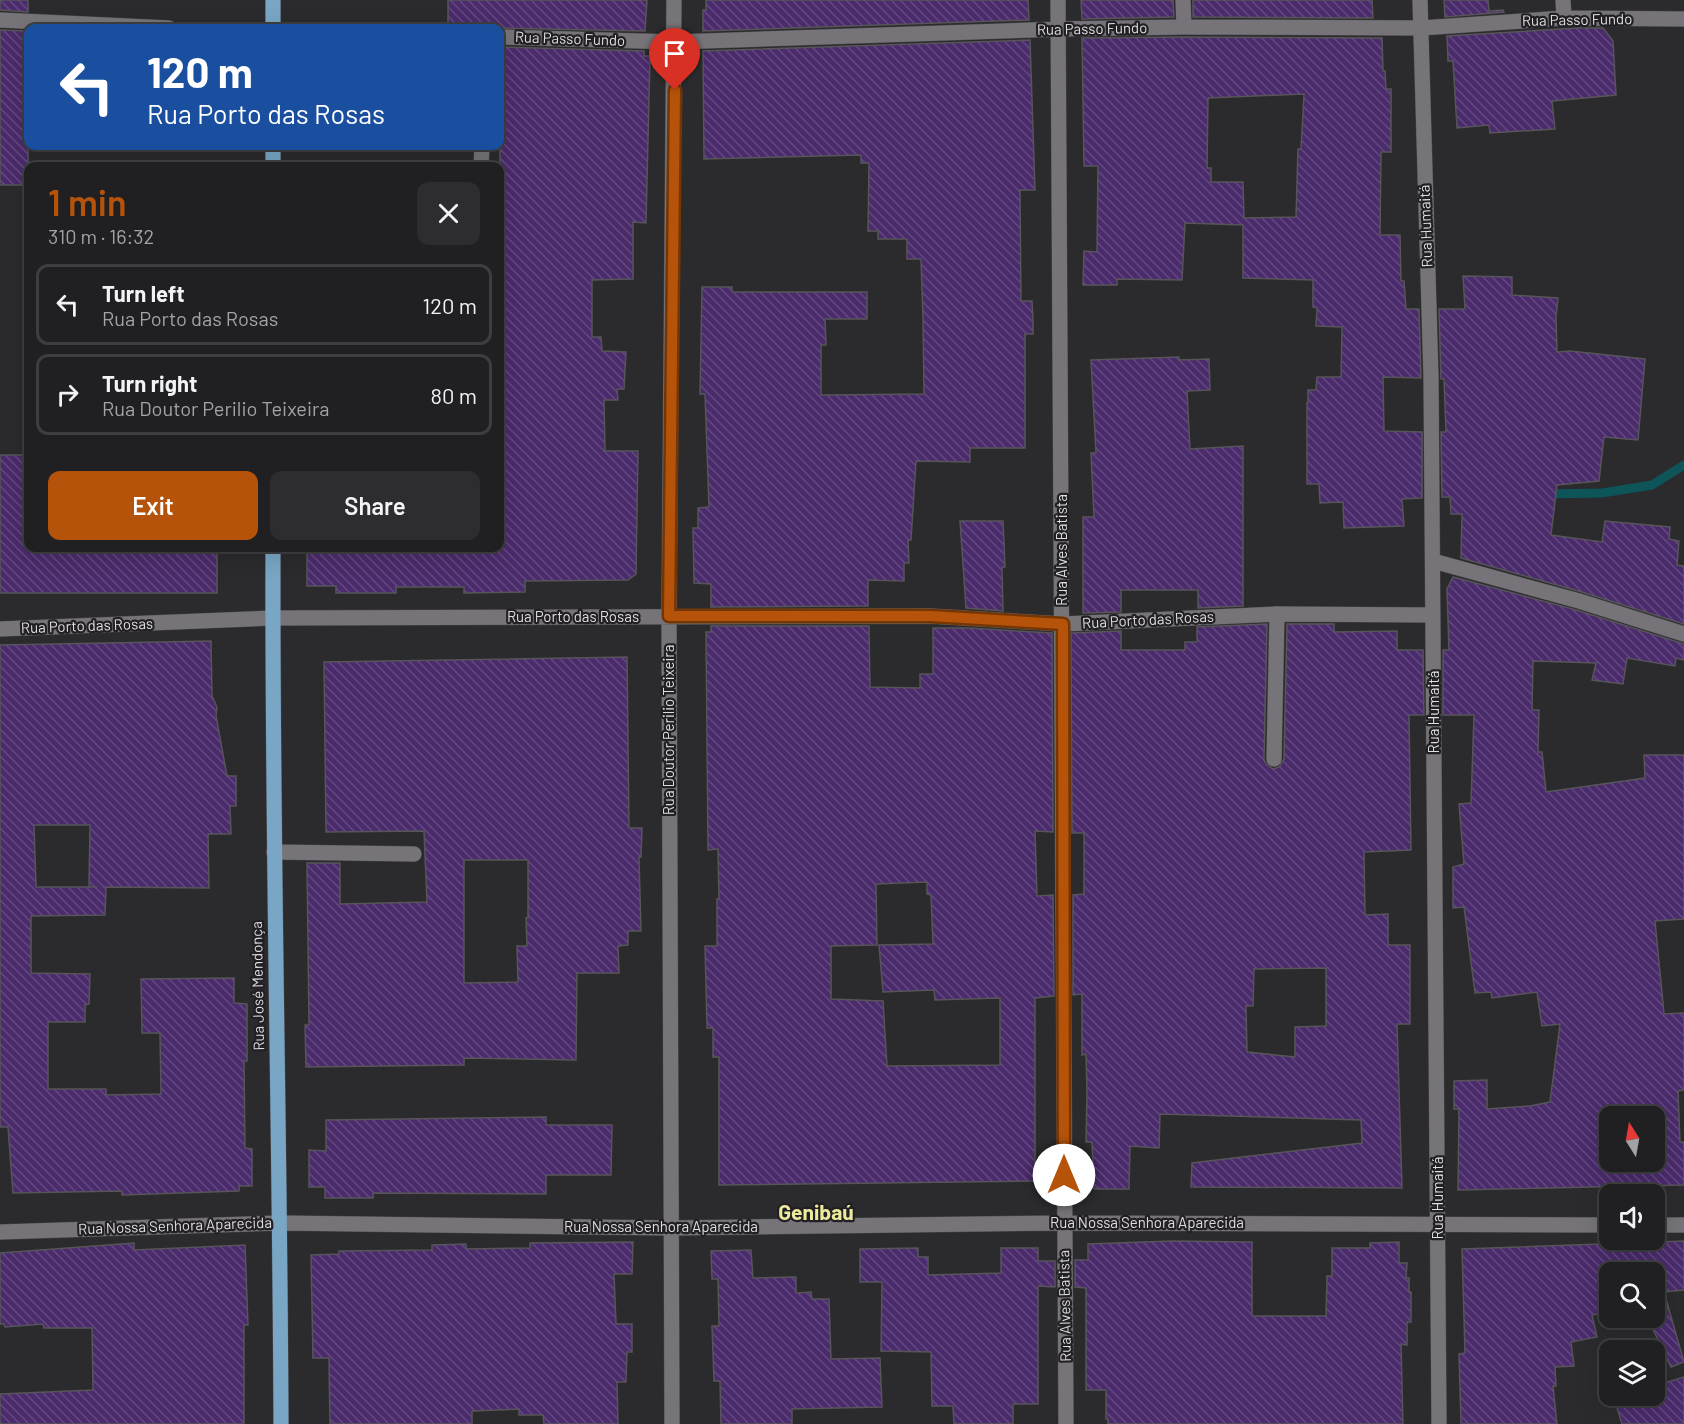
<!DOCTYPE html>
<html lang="en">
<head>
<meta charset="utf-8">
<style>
	body { margin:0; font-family:Barlow,sans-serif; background:#2d2d2f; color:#f1f3f6; height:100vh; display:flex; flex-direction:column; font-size:22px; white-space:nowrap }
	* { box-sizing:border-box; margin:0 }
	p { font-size:20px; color:#a2a3a5 }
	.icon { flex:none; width:33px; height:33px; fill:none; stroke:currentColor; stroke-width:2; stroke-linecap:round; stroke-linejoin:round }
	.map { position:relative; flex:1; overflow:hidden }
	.drawer { position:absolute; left:24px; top:162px; width:480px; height:390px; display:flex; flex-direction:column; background:#202022; border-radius:12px; box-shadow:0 6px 24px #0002,0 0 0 2px #3d3e40 }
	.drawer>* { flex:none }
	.guide { position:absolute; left:24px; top:24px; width:480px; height:126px; border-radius:12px; box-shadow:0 6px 24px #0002,0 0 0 2px #3d3e40; background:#1a4fa0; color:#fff; overflow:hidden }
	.needle { width:39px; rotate:349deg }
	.fabs { position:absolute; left:1599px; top:1106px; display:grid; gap:12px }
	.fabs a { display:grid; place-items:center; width:66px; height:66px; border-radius:12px; background:#202022; box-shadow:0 6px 24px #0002,0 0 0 2px #3d3e40; font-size:30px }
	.pin { position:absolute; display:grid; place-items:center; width:51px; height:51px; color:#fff; margin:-62px -26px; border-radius:50% 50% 50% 0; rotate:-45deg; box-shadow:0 0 6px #0007 }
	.pin .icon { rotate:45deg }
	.me { position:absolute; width:66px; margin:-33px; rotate:0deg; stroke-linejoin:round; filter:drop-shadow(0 0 4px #0008) }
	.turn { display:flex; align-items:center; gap:21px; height:126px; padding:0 24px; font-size:27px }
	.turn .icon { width:78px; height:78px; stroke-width:2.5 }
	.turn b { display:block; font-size:42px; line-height:51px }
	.round { display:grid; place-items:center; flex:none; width:63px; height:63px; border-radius:12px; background:#2d2d2f }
	.overview { display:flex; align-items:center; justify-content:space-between; height:102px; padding:0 24px }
	h1 { font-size:36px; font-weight:600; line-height:45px; color:#b45309 }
	.button { display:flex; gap:12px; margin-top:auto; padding:12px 24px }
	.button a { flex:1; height:69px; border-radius:12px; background:#b45309; color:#fff; font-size:24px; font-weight:600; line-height:69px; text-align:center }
	.button a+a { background:#2d2d2f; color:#f1f3f6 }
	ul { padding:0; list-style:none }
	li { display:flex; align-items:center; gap:18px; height:81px; margin:0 12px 9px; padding:0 12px; border:3px solid #3d3e40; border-radius:12px }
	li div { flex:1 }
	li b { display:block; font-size:22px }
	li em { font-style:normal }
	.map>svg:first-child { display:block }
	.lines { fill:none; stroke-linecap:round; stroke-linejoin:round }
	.stream { stroke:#0e555a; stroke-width:9 }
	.building { fill:url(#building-back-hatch); stroke:#575559; stroke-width:1.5; fill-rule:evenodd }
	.service-casing { stroke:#49474b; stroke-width:16 }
	.minor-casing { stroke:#49474b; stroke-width:16 }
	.primary-casing { stroke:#49474b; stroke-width:16 }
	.service { stroke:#767478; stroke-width:15 }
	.minor { stroke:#767478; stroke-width:15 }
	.primary { stroke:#78a6c4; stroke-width:15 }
	.route-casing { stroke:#753606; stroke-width:15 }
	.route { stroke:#b45309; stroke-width:10 }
	.labels { text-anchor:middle; stroke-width:4.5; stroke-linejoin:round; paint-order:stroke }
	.street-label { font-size:15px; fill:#dedde0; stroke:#222024 }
	.district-label { font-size:21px; font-weight:bold; fill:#ecea9b; stroke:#222024 }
</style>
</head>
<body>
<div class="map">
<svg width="1684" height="1424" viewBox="0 0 1684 1424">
	<defs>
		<pattern id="building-back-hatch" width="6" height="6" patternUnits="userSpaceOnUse" patternTransform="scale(1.5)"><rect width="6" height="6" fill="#4a2b6b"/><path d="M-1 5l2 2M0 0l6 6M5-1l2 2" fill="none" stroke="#644980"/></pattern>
	</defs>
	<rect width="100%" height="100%" fill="#2b2a2d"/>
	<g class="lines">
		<path class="stream" d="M1545,494L1602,493L1652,485L1684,465"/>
	</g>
	<path class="building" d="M0,0H28V12L0,10Z
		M448,0H647L645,31L496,28L448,23Z
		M706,0H1028L1029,20L703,31V10H706Z
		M1081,0H1173L1174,17L1082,19Z
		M1193,0H1372L1373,18L1193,17Z
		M1444,0H1488L1489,11L1503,10L1504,12L1445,17Z
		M1579,28H1603L1613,41L1616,95L1552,101L1555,129L1490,133L1489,125L1457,128L1453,61H1448L1447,36Z
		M0,30L28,31V167H24V185H0Z
		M1184,37L1382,38L1383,71H1385L1386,89H1391V152H1381L1380,235H1400L1401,281H1404L1406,309H1419L1421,378L1383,377L1384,431L1422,432V498L1402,499L1404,526L1344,528L1343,502L1320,503L1319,484H1307V403H1308V390H1316L1317,377H1341L1342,327L1316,326L1317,308L1313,307V280L1243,278V225L1185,223L1182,280L1117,279V285H1083L1084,251L1097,252L1098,166H1084L1082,38ZM1304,94L1301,149H1298L1296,217L1244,218L1243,182H1211V168H1207L1208,98Z
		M1030,40L1035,190H1020L1021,301H1032L1033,320V334H1025V448H970V462L916,461L911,540H908L909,563H904V581L868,580V606L711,607V584L694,583L693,528H698V508L709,507L705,394H700L702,287H732V292H867V319H825L826,345H821V395L924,394L923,320L921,259H907V239H878V231H868L869,163H861V155L704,159L703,51Z
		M500,47L644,51V56H650L646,223L633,222V279L592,280V337H601L602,351L626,352L624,389H617L618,400H604L605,451H638L636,574L628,580L525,581V592L464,593V587H396V593H336V586H307V548H500Z
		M1463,276L1512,277V295L1558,298L1556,317L1557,352L1570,351L1645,359L1638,440L1604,437L1599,481L1557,485L1551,535L1602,542L1605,521L1670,527L1669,539L1679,541L1677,565L1684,566V624L1582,592L1461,558L1462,514H1451L1450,497H1442L1441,432H1446L1444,379H1441L1439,309H1465Z
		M1179,357V360L1209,359L1210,390L1187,391L1190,449L1243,446V606L1198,608V590H1121V612L1083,613V517H1094L1091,453H1096L1091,360Z
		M0,455H28V548H217V593H0Z
		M960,521H1003L1005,567H1002L1003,611L966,608Z
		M1453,577L1576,610L1684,644V660L1676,658L1675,666L1627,658L1623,684L1592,680L1596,663L1533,661L1532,710H1539L1538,752H1542L1546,792L1645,778L1644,755H1684V919L1655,921L1664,1014L1684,1013V1090L1678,1091L1680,1142H1684V1185L1458,1190L1459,1109H1454V1081L1487,1080V1109L1530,1106L1550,1102L1560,1024L1542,1026L1537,992L1492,998L1491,992L1475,993L1464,907L1453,908V867L1464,864L1459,804L1471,803L1474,715H1443V650H1449L1447,589ZM1610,1116H1654V1161H1610Z
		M1267,624L1264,759L1266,764L1273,769L1279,767L1284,759L1287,624H1334V632L1397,631V650H1423L1424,715H1409L1411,850L1364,852L1365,915L1388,914V945H1410V1024H1397L1402,1188L1191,1187L1192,1163L1362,1143L1361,1120L1160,1114L1159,1148L1130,1146L1129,1189H1094L1092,1142H1086L1087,1092L1086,1054L1082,1055V994L1073,995V895L1084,894V833H1072L1071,633L1121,631V650H1185V642H1197V627ZM1326,968V1026L1295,1027V1057L1247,1052L1246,1006H1253L1254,969Z
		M711,626H869L870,687L920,688V674H933V628H967L1052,633L1053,832L1035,831L1037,896L1053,895L1054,996L1035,998V1181L719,1185V1057H713V1028H707L705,946H717V899H719L718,849L708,850L706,632H711ZM927,882V894L931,895L933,944L879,945L883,992L934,990L935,1000L1000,998V1065L887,1066L883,1001L831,999V946L877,945L876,884Z
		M211,641L212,696L217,707L216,716L227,776H236V806H230L231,834H208L209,888L106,887L105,915L31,916V973L90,974L89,1004L85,1005V1022H48V1089H106V1095L161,1094L160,1033H142L141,979L234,978V1003L247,1004V1061H244L245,1148L252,1149V1186H239V1191L122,1195V1191L13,1193L8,1127H0V645ZM34,825H90L89,887H97H36Z
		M627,657L629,828H642L641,857H639L641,931H628V945L618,946L619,973H577L576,1060L464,1058V1065L306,1067L305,1025H309L307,863H340V904L427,902L424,831L326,832L324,662ZM464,860H528V918H526L527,946H517L518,982L464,983Z
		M546,1117V1125H612L611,1175H546V1194L373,1193V1198H325V1187H309V1150L326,1151V1120Z
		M1172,1241L1252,1242V1316H1326L1327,1276H1332V1248H1370V1243L1399,1242V1263H1407L1406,1278H1409V1292H1411V1322H1407V1345L1401,1344L1403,1424H1108V1419H1106V1390H1086V1288L1075,1287V1260H1088V1244Z
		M1684,1241V1290L1664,1292L1684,1362L1671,1367L1647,1317H1654V1272H1610V1312L1592,1315L1597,1337L1571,1342L1574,1366L1555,1367L1556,1386H1553L1557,1424H1461L1459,1354L1465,1353L1462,1249Z
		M633,1242L632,1274H614L616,1324H632V1352H627L626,1382H617L618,1424H544L543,1415H519V1409L472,1411V1424H330L329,1358H313L311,1255L339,1254V1251L432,1250V1245L466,1244V1249L530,1248V1243Z
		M134,1243V1250L245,1245L248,1325H244V1424H0V1394L93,1390L92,1328H44L43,1324L5,1327L4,1324H0V1253Z
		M918,1248V1257H928V1275L1001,1273V1248H1038V1261H1055V1287L1038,1286V1404H1013V1424H954L953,1406H932L931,1352L881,1351L882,1282H860V1249Z
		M751,1250L753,1278L796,1277V1293L811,1292L812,1299H829L831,1359L880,1358L882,1407L792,1409V1424H721L720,1381H714L712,1326H719L718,1279H712L711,1251Z
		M1684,1377V1424H1622L1613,1395H1654V1386Z"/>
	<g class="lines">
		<defs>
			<path id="service" d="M1274,759L1277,614
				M274,852L414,854"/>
			<path id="minor" d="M1058,0L1066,1424
				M1183,0L1184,27
				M1420,0L1431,377L1439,1424
				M1563,0L1564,18
				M0,20L169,28
				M500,37L675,42L1059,29L1184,27L1421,28L1564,18L1684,19
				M481,166L482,146
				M1433,561L1579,601L1684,634
				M0,629L272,618L930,616L1063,624L1277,614L1433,615
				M1654,1225H1684
				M0,1232L280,1223L672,1228L1064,1223L1610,1225
				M672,1424L669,617L674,0"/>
			<path id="primary" d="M273,0V28
				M273,166V146
				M273,548C272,840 280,1132 281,1424"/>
		</defs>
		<use href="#service" class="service-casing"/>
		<use href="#minor" class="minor-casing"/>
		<use href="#primary" class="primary-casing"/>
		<use href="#service" class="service"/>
		<use href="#minor" class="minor"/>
		<use href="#primary" class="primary"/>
	</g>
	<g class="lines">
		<defs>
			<path id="route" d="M675,90L669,616H930L1063,624L1064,1175"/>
		</defs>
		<use href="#route" class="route-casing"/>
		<use href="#route" class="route"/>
	</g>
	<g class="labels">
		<g class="street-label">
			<text transform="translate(1577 20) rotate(-1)" y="5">Rua Passo Fundo</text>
			<text transform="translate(1092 29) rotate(-1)" y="5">Rua Passo Fundo</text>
			<text transform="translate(570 39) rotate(2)" y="5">Rua Passo Fundo</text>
			<text transform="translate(1426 226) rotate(-92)" y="5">Rua Humaitá</text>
			<text transform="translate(1062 550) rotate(-90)" y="5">Rua Alves Batista</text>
			<text x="573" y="622">Rua Porto das Rosas</text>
			<text transform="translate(1148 620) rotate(-3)" y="5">Rua Porto das Rosas</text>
			<text transform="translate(87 626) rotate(-2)" y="5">Rua Porto das Rosas</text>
			<text transform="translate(1434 712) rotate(-90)" y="5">Rua Humaitá</text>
			<text transform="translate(669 730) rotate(-90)" y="5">Rua Doutor Perilio Teixeira</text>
			<text transform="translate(258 986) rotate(-91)" y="5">Rua José Mendonça</text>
			<text transform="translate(1438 1198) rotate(-90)" y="5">Rua Humaitá</text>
			<text x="1147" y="1228">Rua Nossa Senhora Aparecida</text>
			<text transform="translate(175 1226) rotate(-2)" y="5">Rua Nossa Senhora Aparecida</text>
			<text x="661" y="1232">Rua Nossa Senhora Aparecida</text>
			<text transform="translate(1065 1306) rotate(-91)" y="5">Rua Alves Batista</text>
		</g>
		<g class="district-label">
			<text x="816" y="1220">Genibaú</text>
		</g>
	</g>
</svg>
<div class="fabs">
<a><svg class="needle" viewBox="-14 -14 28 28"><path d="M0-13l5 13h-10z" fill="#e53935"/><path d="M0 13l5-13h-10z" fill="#a2a3a5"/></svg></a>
<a><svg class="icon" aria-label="sound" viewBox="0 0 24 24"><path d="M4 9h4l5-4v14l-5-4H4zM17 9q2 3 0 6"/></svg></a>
<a><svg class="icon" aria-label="search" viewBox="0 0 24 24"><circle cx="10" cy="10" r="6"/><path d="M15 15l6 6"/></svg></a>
<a><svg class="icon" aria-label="layers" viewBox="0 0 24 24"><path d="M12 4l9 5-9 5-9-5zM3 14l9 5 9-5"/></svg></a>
</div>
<div class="pin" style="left:675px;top:90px;background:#d93025"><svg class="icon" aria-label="arrive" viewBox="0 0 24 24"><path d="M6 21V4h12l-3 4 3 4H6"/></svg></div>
<svg class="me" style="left:1064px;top:1175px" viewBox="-20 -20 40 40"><circle r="19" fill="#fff"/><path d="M0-13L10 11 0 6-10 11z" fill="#b45309"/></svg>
<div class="guide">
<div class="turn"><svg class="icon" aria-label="left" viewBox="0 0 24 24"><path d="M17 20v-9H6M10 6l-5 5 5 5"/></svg><div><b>120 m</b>Rua Porto das Rosas</div></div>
</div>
<section class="drawer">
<div class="overview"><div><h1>1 min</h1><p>310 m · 16:32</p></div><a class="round"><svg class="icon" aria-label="close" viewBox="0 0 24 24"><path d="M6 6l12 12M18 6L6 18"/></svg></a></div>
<ul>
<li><svg class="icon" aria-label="left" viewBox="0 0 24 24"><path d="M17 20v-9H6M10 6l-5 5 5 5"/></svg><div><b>Turn left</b><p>Rua Porto das Rosas</p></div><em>120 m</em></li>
<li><svg class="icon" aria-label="right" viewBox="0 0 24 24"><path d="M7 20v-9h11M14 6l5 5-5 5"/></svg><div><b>Turn right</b><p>Rua Doutor Perilio Teixeira</p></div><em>80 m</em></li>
</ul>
<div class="button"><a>Exit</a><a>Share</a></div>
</section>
</div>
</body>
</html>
